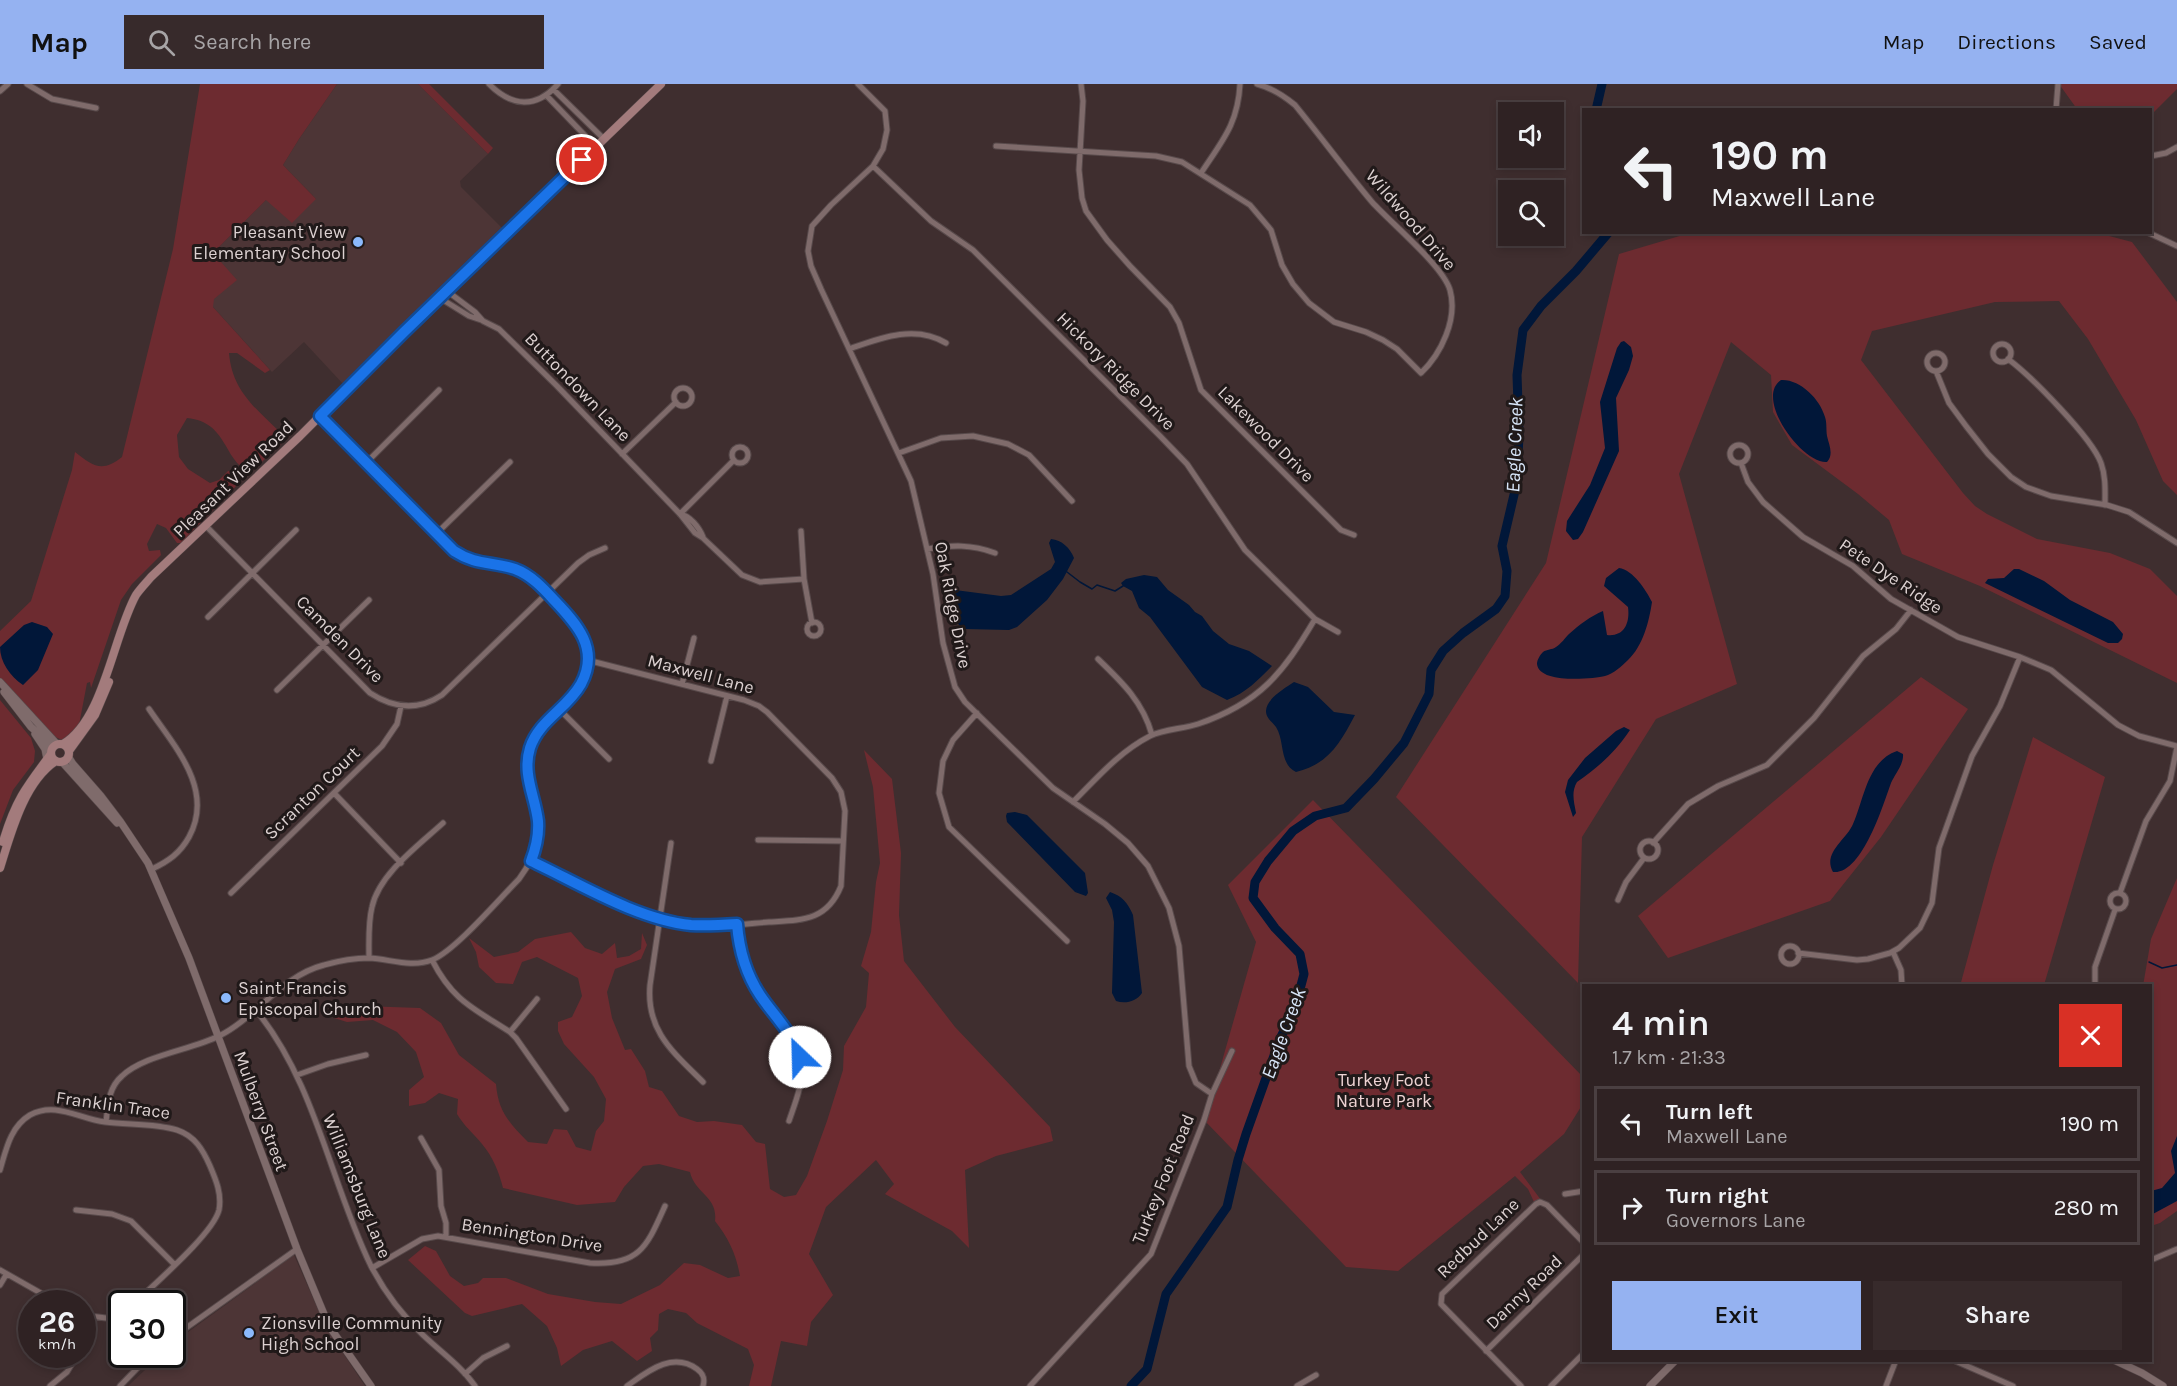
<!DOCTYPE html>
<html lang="en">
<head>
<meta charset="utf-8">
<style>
	body { margin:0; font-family:Karla,sans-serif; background:#372a2b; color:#f1f3f6; height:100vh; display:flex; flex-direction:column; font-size:22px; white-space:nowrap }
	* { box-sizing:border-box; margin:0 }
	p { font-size:20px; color:#a7a4a6 }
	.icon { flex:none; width:33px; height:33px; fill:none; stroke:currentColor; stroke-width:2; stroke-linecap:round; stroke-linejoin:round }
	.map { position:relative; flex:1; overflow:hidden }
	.panel { position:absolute; left:1582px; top:900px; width:570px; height:378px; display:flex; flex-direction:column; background:#2f2223; border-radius:0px; box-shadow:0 3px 9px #0003,0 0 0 2px #4a3f41 }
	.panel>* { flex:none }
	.banner { position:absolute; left:1582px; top:24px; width:570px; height:126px; border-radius:0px; box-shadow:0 3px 9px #0003,0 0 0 2px #4a3f41; background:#2f2223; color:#f1f3f6; overflow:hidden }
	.tools { position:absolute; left:1498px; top:18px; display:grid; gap:12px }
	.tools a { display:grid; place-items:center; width:66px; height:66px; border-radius:0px; background:#2f2223; box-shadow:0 3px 9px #0003,0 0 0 2px #4a3f41; font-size:30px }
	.speed { position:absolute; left:18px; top:1206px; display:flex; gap:12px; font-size:30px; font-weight:700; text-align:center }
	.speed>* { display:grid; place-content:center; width:78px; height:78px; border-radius:50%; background:#2f2223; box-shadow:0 3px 9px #0003,0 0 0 2px #4a3f41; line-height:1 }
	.speed small { font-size:15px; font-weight:400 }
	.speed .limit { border:3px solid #111; border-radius:9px; background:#fff; color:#111 }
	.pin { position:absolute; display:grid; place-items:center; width:51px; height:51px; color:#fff; margin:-26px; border:3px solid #fff; border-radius:50%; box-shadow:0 2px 6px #0007 }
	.me { position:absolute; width:66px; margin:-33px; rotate:336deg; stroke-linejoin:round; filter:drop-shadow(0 0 4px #0008) }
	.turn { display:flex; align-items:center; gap:21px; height:126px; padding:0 30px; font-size:27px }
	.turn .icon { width:78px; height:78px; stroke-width:2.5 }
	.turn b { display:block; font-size:42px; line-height:51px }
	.round { display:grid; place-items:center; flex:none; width:63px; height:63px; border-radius:0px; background:#372a2b }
	.headline { display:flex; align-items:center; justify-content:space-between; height:102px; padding:0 30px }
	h1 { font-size:36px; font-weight:600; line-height:45px }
	.cta { display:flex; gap:12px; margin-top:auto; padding:12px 30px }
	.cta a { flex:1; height:69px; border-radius:0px; background:#95b2f1; color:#111; font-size:24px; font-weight:600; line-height:69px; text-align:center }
	.cta a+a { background:#372a2b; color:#f1f3f6 }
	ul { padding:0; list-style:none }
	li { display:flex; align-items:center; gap:18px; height:75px; margin:0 12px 9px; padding:0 18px; border:3px solid #4a3f41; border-radius:0px }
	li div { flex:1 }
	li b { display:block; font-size:22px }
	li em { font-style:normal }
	header { display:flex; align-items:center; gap:36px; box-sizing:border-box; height:84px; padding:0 30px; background:#95b2f1; color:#111 }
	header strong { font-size:28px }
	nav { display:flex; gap:33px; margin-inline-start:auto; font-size:21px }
	.search { width:420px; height:54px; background:#372a2b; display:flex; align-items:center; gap:15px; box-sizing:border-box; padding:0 21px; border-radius:0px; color:#a7a4a6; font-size:22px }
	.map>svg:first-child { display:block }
	.built { fill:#4d3536 }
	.green { fill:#6d2b30 }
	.water { fill:#011739 }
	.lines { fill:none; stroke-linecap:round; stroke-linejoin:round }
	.stream { stroke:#011739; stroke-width:1.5 }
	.river { stroke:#011739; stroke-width:9 }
	.minor-casing { stroke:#584a4b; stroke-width:7 }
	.tertiary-casing { stroke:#584a4b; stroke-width:8 }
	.secondary-casing { stroke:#584a4b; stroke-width:9 }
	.minor { stroke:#7f6b6b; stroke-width:5 }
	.tertiary { stroke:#7f6b6b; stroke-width:7 }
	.secondary { stroke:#a37b7c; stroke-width:8 }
	.route-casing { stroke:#114b97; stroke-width:15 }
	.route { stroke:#1a73e8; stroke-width:10 }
	.poi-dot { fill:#8bb9fc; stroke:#201919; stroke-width:2 }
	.labels { text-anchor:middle; stroke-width:6; stroke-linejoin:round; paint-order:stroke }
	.street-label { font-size:18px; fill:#dcd1d1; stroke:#201919 }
	.poi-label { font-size:18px; fill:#dcd1d1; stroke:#201919; text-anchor:start }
	.park-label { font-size:18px; fill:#eed3d3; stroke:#201919 }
	.water-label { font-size:20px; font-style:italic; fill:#d8e6f9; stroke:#201919 }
</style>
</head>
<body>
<header>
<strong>Map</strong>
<div class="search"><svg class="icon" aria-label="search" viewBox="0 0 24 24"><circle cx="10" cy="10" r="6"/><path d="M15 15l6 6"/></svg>Search here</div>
<nav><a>Map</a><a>Directions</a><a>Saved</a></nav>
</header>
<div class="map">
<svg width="2177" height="1302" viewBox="0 0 2177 1302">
	<rect width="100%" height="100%" fill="#3f2e2f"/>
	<path class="built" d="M337,0H418L488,70L460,97L461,103L504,146L344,301L304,258L272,288L213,223V169L266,116L316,115L283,81L299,55Z
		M294,1171L317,1223L335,1257L365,1302H128L161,1271L172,1270L173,1259Z"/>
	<path class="green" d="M200,0H337L299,55L283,81L316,115L292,139L266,116L213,169L237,196L214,215L213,223L270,286L265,289L237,269H229C232,306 255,324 280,348L283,354L281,360L251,388C223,379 229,338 187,334L177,351L179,373L188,385L210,399L219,396L228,387H233L238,393L239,399L181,459H177L166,444L157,440L147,460L149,467L160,466L161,471L132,500L121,516L91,604L90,598L87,599L79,641L64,657L51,651L0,594V547L31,517L72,386L75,368C93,382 102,389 122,373L173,165Z
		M418,0H429L493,64L488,70Z
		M2059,0H2177V5L2151,31V26L2077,25Z
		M1693,148L2098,149L2132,158L2177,218V411L2163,397L2136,336L2088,255L2059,217L1995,218L1872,247L1861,276L1963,409L1975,422L1987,430L2037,455L2110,469L2150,485L2177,512V599L1980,502L1902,470L1889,436L1858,410L1792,361L1773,328L1771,291L1731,258L1679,390L1737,600L1656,635L1582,753L1578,899L1396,713L1546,479L1619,170Z
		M1921,593L1968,625L1881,753L1830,817L1668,874L1638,832Z
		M0,616L31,654L35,667L34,678L13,706L0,740Z
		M2033,653L2105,693L2044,901L1960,902L1993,781Z
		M864,666L892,695L901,769L899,831L904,877L955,943L1050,1043L1053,1057L996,1072L965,1086L969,1164L952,1147L885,1110L894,1100L876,1076L826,1123L809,1170L833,1211L811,1238L807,1262L781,1257L771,1302H749L754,1281L748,1265L697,1239L686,1229L668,1225L659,1230L658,1246L650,1254L652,1267L637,1277L612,1257L583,1266L561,1282L557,1264L547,1242L522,1220L472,1232L465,1229L408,1176L425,1162L436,1167L450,1192L464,1202L478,1199L483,1194H506L548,1210L595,1218L621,1220L660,1201L684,1179L700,1181L728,1194L740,1192C736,1170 729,1155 715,1137C718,1112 695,1110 690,1088L659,1080L643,1082L624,1103L615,1118L577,1121L503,1104C499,1088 493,1073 482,1060C474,1050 464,1042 457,1030L458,1015L439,1009L425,1019L409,1022V1006L424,993L416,968L397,948L373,936L347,938L334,934V921L420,924L441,939L459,971L496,1000C498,1027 509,1039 528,1058L547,1060L554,1045L567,1046L576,1063L591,1067L596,1047L604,1037L606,1015L594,993L564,960L558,947V938L572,933L582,912L578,894L537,873L522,878L513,900L496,899L479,883L476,868L469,854L494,873L518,868L535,855L571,848L585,864L602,870L615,859L617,874L629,872L641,865L642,849L647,861L641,875L615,885L607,908L612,934L625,966L631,965L645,987L649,1003L662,1007L679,1032L697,1038L714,1037L742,1041L756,1058L765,1060L770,1105L784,1113L796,1111L807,1092L827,1037L843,986L844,962L866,923L869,889L861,882L871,848L876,798L880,779L873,703Z
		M1313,716L1584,994V1018L1564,1050L1520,1088L1541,1116L1534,1118L1528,1105L1515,1092L1398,1187L1346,1183L1205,1037L1256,858L1228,801Z
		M2177,794V1127L2160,1139L2151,1142V902H2143L2151,855Z"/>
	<path class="water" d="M1624,257L1631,263L1633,272L1629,286L1616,314L1619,367L1583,448L1578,455L1573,456L1566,447L1567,437L1590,401L1605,364L1600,318L1617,264L1621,258Z
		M1781,296C1800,295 1820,315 1825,333C1827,339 1826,345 1827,352C1829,361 1834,370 1827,378C1802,380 1754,314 1781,296Z
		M1051,455C1062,456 1070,464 1074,474L1063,495L1047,516L1017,543L1009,546L965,545L958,540L954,533L953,508L955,506L1001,512L1011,511L1051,485L1055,478L1049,459Z
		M1619,484C1633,486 1646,506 1652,518C1649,538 1643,562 1628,576C1622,582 1613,590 1605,592C1592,595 1539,600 1537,580C1537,576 1540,571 1543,568C1547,565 1552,566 1556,563C1561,560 1565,554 1569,550C1579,541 1591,532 1603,527L1607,551C1625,553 1630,538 1628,523L1604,502L1606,494Z
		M2014,485H2019L2044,497L2070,516L2113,538L2123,550L2122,555L2118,559H2108L1985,499L1988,495L2004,494Z
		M1144,491L1157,493L1168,506L1189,521L1195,528L1202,532L1213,547L1229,560L1249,567L1272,582C1258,596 1246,609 1227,616L1202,603L1150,533L1139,524L1132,507L1123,502L1121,499L1126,495Z
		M32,538L47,543L53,550L38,586L23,601C10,592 0,578 0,563L24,541Z
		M1294,598L1308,603L1334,628L1355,631C1340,659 1329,680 1296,688C1279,680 1285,657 1276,643C1272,638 1266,634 1266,627C1266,615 1285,604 1294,598Z
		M1624,643L1630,646C1615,668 1600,682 1577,698C1571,708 1574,718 1576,729L1573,733L1565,708L1568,696L1585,674L1616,647Z
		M1897,667L1903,670C1904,680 1895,690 1891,699C1883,721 1862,791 1833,788C1822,769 1847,755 1853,740C1864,716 1867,677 1897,667Z
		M1015,728L1027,731L1085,789L1088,809L1086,812L1075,808L1007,738L1006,732L1007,729Z
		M1110,808C1122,812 1128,819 1133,831L1142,909C1136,918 1125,920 1116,917L1112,909L1114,838L1112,826L1106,814Z
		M2177,1052V1117L2151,1131V1107L2162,1104L2175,1089L2171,1067Z"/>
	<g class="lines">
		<path class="stream" d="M1067,488L1080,498L1092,505L1097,501L1115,507L1123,502
			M2149,878L2162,884L2177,881"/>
		<path class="river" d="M1596,26L1602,0
			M1131,1302L1147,1285L1166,1210L1227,1123L1238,1076L1246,1050L1280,955L1295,924L1304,890L1300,870L1275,844L1253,814L1255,798L1268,777L1293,747L1315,732L1346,724L1374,695L1404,659L1429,610L1431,586L1443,567L1463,549L1496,525L1505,512L1507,487L1502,462L1517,398L1519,349L1517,291L1523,246L1541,222L1576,187L1609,148"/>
		<defs>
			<path id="minor" d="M27,0L52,15L96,24
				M489,0C512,23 536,25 558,0
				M858,0L885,27L887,46L883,65L873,82L831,121L812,142L808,167L811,182L821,205L911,397L933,490L943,559L955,603L965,618L1053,704L1105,740L1128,759L1148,782L1169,824L1179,862L1189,982L1196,999L1212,1010
				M1081,0L1083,17L1079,86L1082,114L1086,127L1107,156L1130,182L1170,223L1179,239L1201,306L1341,446L1354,451
				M553,5L604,55
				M0,7L8,0
				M546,11L596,63
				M2056,26L2058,0
				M996,62L1156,72L1182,78L1250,121L1271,146L1282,181L1293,200L1309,219L1334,238L1366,248L1383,256L1397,265L1421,289C1441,270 1458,235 1450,206C1443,182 1391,139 1372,118C1346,87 1321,53 1295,21C1283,11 1272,4 1257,0
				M2151,72L2166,69L2177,63
				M873,82L931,137L973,166L1160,352L1187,380L1245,466L1315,535L1338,548
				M1201,89C1222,57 1238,40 1240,0
				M2147,148L2177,162
				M447,207L475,228L483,237L499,245L557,302L680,430L695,449L703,454L742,491L760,498L804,495
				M440,214L469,232L481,236
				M1993 269a9 9 0 1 1 18 0a9 9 0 1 1-18 0Z
				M849,265C880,254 915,240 946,259
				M1927 278a9 9 0 1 1 18 0a9 9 0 1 1-18 0Z
				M2008,275C2031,292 2092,354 2101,379C2106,393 2105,407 2105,421
				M1936,287L1949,319L1966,342L1988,370L2011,393L2026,403L2051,412L2107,421L2129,428L2177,459
				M674 313a9 9 0 1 1 18 0a9 9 0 1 1-18 0Z
				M1730 370a9 9 0 1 1 18 0a9 9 0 1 1-18 0Z
				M732 371a8 8 0 1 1 16 0a8 8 0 1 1-16 0Z
				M899,369L941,354L973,352L1008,360L1029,371L1072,417
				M622,370L676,318
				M366,379L439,306
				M1741,379L1748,398L1763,418L1803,453L1853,482L1891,515L1958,553L2020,573L2051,586L2118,641L2139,652L2177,662
				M680,430L734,376
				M680,430C690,432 699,443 703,453
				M206,442L370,609C393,624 418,627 442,611L578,479L589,471L605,464
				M801,447L804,495L812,539
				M436,450L510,378
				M927,465C952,461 971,460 995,469
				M208,533L296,446
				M807 545a7 7 0 1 1 14 0a7 7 0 1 1-14 0Z
				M1098,575C1122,598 1143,618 1152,651
				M682,600L694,554
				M277,606L369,516
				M149,625C174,662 215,705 189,753C180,769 169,777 152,785
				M559,625L609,675
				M977,629L953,656L943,677L939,709L949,743L1067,857
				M711,677L727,612
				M334,709L401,779
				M1073,718C1097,694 1119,668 1150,652C1164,645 1183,645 1198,640C1260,619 1283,589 1315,535
				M758,756L843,757
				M1640 766a9 9 0 1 1 18 0a9 9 0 1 1-18 0Z
				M671,759L650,901C646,947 673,968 703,998
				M1653,759L1688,720L1718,702L1767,681L1814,634L1863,572L1896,545L1911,526
				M531,777C581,801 632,832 687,840C714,844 743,840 769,838C802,836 827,837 841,802L845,727L841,708L832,694L767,628L759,622L744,616L587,576
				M2110 817a8 8 0 1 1 16 0a8 8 0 1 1-16 0Z
				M231,809L382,662L397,640L401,622
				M2120,809L2146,737L2170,697L2177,663
				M1618,816L1626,798L1644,774
				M737,840C739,865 746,890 760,911C775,934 799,952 801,982C803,1001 795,1019 789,1037
				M1781 871a9 9 0 1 1 18 0a9 9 0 1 1-18 0Z
				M1893,868L1901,886L1902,902
				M1798,869L1857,876L1868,875L1890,869L1899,864L1920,844L1932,819L1939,764L1972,672L2000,622L2020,573
				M369,874C369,857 368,839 372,823C379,790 419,761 443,739
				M432,876C453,917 473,924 510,948L516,954L566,1025
				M2095,902V883L2115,826
				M256,926C316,1000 330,1098 371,1182C384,1207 403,1232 423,1251C441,1268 461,1282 475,1302
				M510,948L537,915
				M297,991L328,980L366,971
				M106,1038C108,1022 108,1004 122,992C144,971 191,966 219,952C257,933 281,892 324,881C338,877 354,874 369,874C390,875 411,884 432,876C455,867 500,814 519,795C541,766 540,743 532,709C529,697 526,685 528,673C533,643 558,629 576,607C590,589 591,562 579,543C573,534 564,526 557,519C545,507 534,495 519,487C504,480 489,482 474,478C466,475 460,471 454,467L320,332
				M421,1054L439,1086L441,1122L446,1139V1152
				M0,1086C6,1066 10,1043 30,1031C56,1017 79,1035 105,1038C128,1041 155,1039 177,1046C195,1052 203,1066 210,1082C216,1096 222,1110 219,1126C213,1150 154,1200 134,1220
				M1565,1110L1584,1107
				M76,1126L112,1130L131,1137L174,1180
				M2151,1176L2177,1165
				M372,1184L422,1155L438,1152L590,1179C640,1182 647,1162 665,1122
				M0,1186L60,1220
				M0,1201L6,1191
				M82,1231L106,1234L122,1228
				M172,1254L297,1165
				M82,1261L91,1233
				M1486,1267L1584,1170
				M1953,1276L2013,1302
				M465,1290L483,1274L507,1262
				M50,1302L67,1288L78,1270
				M120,1302L151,1270
				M627,1302C647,1288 672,1267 697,1285C704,1290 705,1295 703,1302
				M1030,1302L1151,1170L1204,1036L1212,1010L1232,967
				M1297,1302L1316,1291
				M1521,1302L1441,1220L1442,1210L1536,1120L1540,1118L1547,1121L1584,1159
				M1551,1302L1584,1269
				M1886,1302L1896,1276"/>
			<path id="tertiary" d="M0,598L57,660
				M4,608L31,643L46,656L51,665
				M35,650L45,665L47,675
				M68,672L73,680L101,712L120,737L148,779L189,874L297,1165L329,1242L371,1302
				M62,678L117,739
				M2114,1276L2142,1289L2163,1302
				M1650,1302L1676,1276"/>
			<path id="secondary" d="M51 669a9 9 0 1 1 18 0a9 9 0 1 1-18 0Z
				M63,660C104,636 113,552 136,511C140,505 146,499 151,493L300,352L404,248L661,0
				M69,667L95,631L109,598
				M3,758C15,717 26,703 51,670
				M0,784C11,749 24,698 56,677"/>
		</defs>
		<use href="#minor" class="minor-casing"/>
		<use href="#tertiary" class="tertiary-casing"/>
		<use href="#secondary" class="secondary-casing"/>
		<use href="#minor" class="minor"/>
		<use href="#tertiary" class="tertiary"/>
		<use href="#secondary" class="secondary"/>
	</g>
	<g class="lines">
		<defs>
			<path id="route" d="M582,76L404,248L320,332L454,467C477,482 491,477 515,485C531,491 543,504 554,516C577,540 600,565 581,600C567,625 539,636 530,664C522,690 535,712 538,737C539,751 536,764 531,777C578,799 638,836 691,841C706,842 722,841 737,840C739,865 746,890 760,911C774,932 792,948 800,973"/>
		</defs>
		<use href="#route" class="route-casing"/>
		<use href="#route" class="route"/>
	</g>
	<g class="poi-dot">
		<circle cx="358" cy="158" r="6"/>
		<circle cx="226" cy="914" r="6"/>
		<circle cx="249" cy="1249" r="6"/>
	</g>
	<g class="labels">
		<g class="street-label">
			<text transform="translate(1411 136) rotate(49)" y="6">Wildwood Drive</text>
			<text transform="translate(1116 287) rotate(45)" y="6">Hickory Ridge Drive</text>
			<text transform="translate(578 303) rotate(46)" y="6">Buttondown Lane</text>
			<text transform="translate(1266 350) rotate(45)" y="6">Lakewood Drive</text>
			<text transform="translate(233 395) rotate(-44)" y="6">Pleasant View Road</text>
			<text transform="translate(1891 492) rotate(34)" y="6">Pete Dye Ridge</text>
			<text transform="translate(953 521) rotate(79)" y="6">Oak Ridge Drive</text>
			<text transform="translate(340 555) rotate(45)" y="6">Camden Drive</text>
			<text transform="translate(701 590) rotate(15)" y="6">Maxwell Lane</text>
			<text transform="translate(312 709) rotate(-44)" y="6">Scranton Court</text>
			<text transform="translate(113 1021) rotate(8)" y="6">Franklin Trace</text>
			<text transform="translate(261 1027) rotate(70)" y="6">Mulberry Street</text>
			<text transform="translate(1163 1095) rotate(-68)" y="6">Turkey Foot Road</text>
			<text transform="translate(357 1102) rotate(68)" y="6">Williamsburg Lane</text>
			<text transform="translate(532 1151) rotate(9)" y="6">Bennington Drive</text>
			<text transform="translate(1478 1154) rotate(-44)" y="6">Redbud Lane</text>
			<text transform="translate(1524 1208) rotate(-44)" y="6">Danny Road</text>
		</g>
		<g class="poi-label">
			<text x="346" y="154" text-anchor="end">Pleasant View<tspan x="346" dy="21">Elementary School</tspan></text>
			<text x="238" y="910">Saint Francis<tspan x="238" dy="21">Episcopal Church</tspan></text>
			<text x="261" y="1245">Zionsville Community<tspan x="261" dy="21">High School</tspan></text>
		</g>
		<g class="park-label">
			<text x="1384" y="1002">Turkey Foot<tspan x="1384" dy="21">Nature Park</tspan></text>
		</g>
		<g class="water-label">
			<text transform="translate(1514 361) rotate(-88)" y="7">Eagle Creek</text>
			<text transform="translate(1283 949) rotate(-70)" y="7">Eagle Creek</text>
		</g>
	</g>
</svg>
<div class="tools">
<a><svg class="icon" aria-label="sound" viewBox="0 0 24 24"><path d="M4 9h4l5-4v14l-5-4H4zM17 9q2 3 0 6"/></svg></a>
<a><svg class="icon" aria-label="search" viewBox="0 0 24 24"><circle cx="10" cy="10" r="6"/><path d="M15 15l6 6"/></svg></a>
</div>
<div class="speed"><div>26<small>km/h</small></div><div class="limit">30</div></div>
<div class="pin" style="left:582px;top:76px;background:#d93025"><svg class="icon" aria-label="arrive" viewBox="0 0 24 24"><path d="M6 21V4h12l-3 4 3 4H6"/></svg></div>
<svg class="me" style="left:800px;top:973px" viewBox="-20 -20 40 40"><circle r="19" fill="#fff"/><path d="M0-13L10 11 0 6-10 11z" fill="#1a73e8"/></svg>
<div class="banner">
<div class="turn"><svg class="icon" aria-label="left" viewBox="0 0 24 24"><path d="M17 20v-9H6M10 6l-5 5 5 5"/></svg><div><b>190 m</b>Maxwell Lane</div></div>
</div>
<section class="panel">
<div class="headline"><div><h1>4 min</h1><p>1.7 km · 21:33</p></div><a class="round" style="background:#d93025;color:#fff"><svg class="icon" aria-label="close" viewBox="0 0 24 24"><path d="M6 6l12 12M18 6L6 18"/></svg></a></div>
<ul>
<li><svg class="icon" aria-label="left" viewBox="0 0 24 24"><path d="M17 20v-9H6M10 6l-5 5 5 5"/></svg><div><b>Turn left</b><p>Maxwell Lane</p></div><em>190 m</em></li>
<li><svg class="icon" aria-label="right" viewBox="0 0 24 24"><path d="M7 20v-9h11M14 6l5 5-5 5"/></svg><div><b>Turn right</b><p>Governors Lane</p></div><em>280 m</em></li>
</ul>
<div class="cta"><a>Exit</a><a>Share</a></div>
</section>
</div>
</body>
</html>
